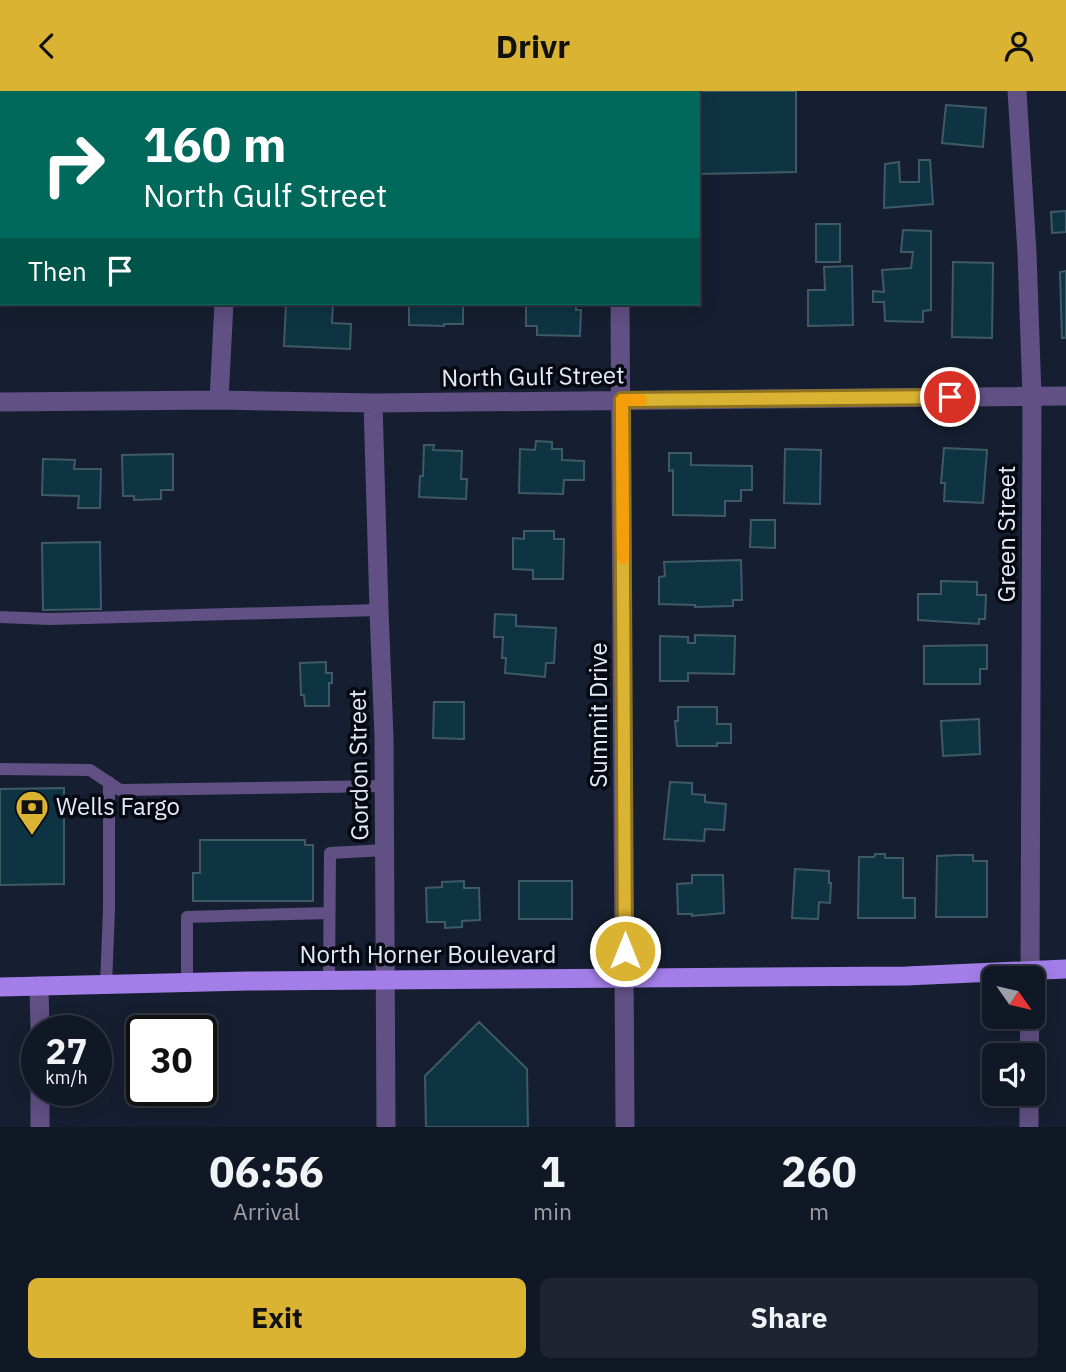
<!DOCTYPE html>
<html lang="en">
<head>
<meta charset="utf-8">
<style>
	body { margin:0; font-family:"IBM Plex Sans",sans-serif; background:#1e2432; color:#f1f3f6; height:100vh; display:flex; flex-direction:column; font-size:26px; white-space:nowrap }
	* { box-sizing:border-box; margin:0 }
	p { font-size:23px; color:#9c9fa7 }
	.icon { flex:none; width:38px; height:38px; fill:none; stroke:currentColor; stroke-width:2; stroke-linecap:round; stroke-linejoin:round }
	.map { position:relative; height:1036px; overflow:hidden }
	.panel { display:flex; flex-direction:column; background:#101725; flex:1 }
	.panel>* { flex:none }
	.top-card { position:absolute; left:0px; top:0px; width:700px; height:214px; box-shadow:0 4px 18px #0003,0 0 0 2px #303642; background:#00695c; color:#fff; overflow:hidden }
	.needle { width:46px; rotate:124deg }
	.buttons { position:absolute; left:982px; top:875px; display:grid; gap:14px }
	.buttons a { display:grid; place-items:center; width:63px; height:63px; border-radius:10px; background:#101725; box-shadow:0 4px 18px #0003,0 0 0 2px #303642; font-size:35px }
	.speed { position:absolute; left:21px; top:924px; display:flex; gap:14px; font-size:35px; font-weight:700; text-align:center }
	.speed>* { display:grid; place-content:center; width:91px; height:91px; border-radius:50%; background:#101725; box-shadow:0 4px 18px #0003,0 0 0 2px #303642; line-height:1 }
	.speed small { font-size:18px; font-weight:400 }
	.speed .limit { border:4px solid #111; border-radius:10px; background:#fff; color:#111 }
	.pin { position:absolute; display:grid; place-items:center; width:60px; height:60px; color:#fff; margin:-30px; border:4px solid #fff; border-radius:50%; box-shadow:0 2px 7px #0007 }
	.me { position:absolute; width:77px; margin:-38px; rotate:0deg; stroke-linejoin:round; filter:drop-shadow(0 0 5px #0008) }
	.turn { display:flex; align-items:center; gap:24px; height:147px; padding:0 28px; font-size:32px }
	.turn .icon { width:91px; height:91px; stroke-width:2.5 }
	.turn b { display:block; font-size:49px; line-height:60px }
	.then { display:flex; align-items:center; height:66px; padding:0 28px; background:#0003; gap:14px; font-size:26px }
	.eta { display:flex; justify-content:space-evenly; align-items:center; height:119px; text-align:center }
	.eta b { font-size:42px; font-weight:700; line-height:49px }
	.button { display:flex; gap:14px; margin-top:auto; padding:14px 28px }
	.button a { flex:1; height:80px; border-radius:10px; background:#dab333; color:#111; font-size:28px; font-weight:700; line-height:80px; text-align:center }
	.button a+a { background:#1e2432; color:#f1f3f6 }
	header { display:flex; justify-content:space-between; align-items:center; height:91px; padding:0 28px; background:#dab333; color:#111; font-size:32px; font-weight:700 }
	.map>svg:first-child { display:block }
	.building { fill:#0e3443; stroke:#3f5a66; stroke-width:2 }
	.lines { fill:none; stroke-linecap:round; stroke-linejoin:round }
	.service { stroke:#605083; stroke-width:12 }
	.minor { stroke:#605083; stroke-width:19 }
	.primary { stroke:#a37ee9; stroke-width:19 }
	.route-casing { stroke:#8e7421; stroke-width:18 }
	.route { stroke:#dab333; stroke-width:12 }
	.slow { stroke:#f59e0b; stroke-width:12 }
	.labels { text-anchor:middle; stroke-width:7; stroke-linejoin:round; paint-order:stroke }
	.street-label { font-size:24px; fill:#e3eaf6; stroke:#060911 }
	.poi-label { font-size:24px; fill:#e3eaf6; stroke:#060911; text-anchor:start }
</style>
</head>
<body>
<header><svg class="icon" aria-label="back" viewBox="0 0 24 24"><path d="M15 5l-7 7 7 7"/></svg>Drivr<svg class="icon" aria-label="person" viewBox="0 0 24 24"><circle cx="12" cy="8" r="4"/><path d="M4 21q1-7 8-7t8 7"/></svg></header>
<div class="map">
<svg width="1066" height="1036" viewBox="0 0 1066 1036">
	<rect width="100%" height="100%" fill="#161f31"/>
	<path class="building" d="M0,0H13V2H2V76H0Z
		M303,0H353V2H303Z
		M496,0H553V2H496Z
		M664,0H796V81L698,83V2H664Z
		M946,14L986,17L983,56L942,52Z
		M919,69H930L933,113L884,117L885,73L899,71L900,91H919Z
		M0,93H2V161H0Z
		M1066,120V141L1052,142L1051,121Z
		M816,133H840V171H816Z
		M903,139L931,140V219L923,220V231L885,230L884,211H873V200L884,201L882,179L911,177L913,161H901Z
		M953,171L993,172L992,247L952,246Z
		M852,175L853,234L808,235V199H825L824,176Z
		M1066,180V247H1062L1060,181Z
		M286,212H333L332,232L351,233L350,258L284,255Z
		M409,212H463V233H444V235L409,234Z
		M526,212H576V219H581L580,245L537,244V235H526Z
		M536,350L552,351V358H562V369L584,370V389H564L563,403L519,402L520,358L535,359Z
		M424,354H434L433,359L462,360L461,388H467L466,408L419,406L420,385H423Z
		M944,357L987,359L983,412L944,410L945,392H941Z
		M785,358L821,359L820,413L784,412Z
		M669,362H691V374L752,375V399H741V410H725V425L673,424V379L669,380Z
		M173,363V399H161V408L134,409V405H123L122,364Z
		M43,368L75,369L74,378H101L100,417H78L79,405L42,404Z
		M751,429H775V457L750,456Z
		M524,440H554V448H564L563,488H533V479L513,478V447L524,448Z
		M100,451L101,518L43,519L42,452Z
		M741,469L742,509H733V515L695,516V514L659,513V486L665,485L664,471Z
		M941,490L977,491V504H986L985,528H979V533L918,529V503H941Z
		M495,523L516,524V535L556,537L554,572H546L545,586L505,582L506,567H502L503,546H494Z
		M695,544L735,545L734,583L688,582V590H660V545L688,546V552H695Z
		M987,554V578H980V593H924V555Z
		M326,571V582H332V592H329V615H305L304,604H301L300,572Z
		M434,611H464V648L433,647Z
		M678,616H717V633H731V652H717V655H677L675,630H678Z
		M979,628L980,663L943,665L941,630Z
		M670,691L692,692V703L705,704V711L726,713L724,739L705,738L704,750L664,748Z
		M64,697V793L0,794V698Z
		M200,749H305V754H313V810H193V782H200Z
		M875,763H885V767H903V807H915V827H858L859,766H874Z
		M957,764H973V770H987V826H936L937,765Z
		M795,778L829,780V792H831L830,812L819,811L818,828L792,827Z
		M692,784H723L724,822L692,825V823H678L677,793L692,792Z
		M464,790V797H479L480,829L462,830V836L445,837V831H427L426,797L442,796V791Z
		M519,790H572V828H519Z
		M479,931L527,978L528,1036H426L425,985Z"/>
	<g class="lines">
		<path class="service" d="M0,526L50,528L379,519
			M0,678L90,679L120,699L384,695
			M329,890L330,762L385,759
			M187,892V826L329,822
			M106,894L109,818V691"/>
		<path class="minor" d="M617,0V2
			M1017,0L1027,162L1032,305L1030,887
			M233,2V0
			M620,212L625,1036
			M219,309L224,212
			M0,311L219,309L373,312L1066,305
			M373,312L379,519L384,646L386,1036
			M39,895L40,940
			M1029,964L1030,926
			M40,999V1036
			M1029,1036V1003"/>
		<path class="primary" d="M0,896L248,890L906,885L1066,878"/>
	</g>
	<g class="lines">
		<defs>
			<path id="route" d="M625,860L622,309L950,306"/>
		</defs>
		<use href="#route" class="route-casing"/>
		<use href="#route" class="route"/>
		<path class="slow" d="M623,467L622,309H641"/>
	</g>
	<defs>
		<symbol id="bank-pin" viewBox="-11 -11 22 30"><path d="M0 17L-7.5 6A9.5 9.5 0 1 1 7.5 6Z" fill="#dab333" stroke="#060911"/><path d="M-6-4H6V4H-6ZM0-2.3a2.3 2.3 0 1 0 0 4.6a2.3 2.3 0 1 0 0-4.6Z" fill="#111"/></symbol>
	</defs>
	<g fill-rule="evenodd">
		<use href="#bank-pin" x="13" y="697" width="38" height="52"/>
	</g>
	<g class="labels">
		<g class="street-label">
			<text transform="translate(533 286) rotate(-1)" y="8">North Gulf Street</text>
			<text transform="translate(1007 443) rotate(-90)" y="8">Green Street</text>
			<text transform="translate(599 624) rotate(-90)" y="8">Summit Drive</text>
			<text transform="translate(359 674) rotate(-91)" y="8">Gordon Street</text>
			<text x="428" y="872">North Horner Boulevard</text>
		</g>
		<g class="poi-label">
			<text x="56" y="724">Wells Fargo</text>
		</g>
	</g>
</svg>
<div class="buttons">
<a><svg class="needle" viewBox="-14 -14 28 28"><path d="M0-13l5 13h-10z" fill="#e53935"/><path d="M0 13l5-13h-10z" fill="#9c9fa7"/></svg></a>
<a><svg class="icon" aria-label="sound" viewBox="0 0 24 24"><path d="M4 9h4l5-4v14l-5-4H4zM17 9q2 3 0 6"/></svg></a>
</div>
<div class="speed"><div>27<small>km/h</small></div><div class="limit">30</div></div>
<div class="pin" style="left:950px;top:306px;background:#d93025"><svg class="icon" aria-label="arrive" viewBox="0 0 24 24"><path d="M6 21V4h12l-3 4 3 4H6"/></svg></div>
<svg class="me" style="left:625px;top:860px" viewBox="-20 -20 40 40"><circle r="17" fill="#dab333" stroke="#fff" stroke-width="3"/><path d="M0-11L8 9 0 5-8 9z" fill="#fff"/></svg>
<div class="top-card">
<div class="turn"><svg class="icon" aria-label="right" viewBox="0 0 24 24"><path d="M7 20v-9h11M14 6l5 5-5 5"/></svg><div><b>160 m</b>North Gulf Street</div></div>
<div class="then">Then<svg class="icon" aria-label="arrive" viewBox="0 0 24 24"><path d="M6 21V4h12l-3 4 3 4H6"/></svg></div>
</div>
</div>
<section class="panel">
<div class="eta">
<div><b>06:56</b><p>Arrival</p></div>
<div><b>1</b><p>min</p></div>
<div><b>260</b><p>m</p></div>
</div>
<div class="button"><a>Exit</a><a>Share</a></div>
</section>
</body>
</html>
